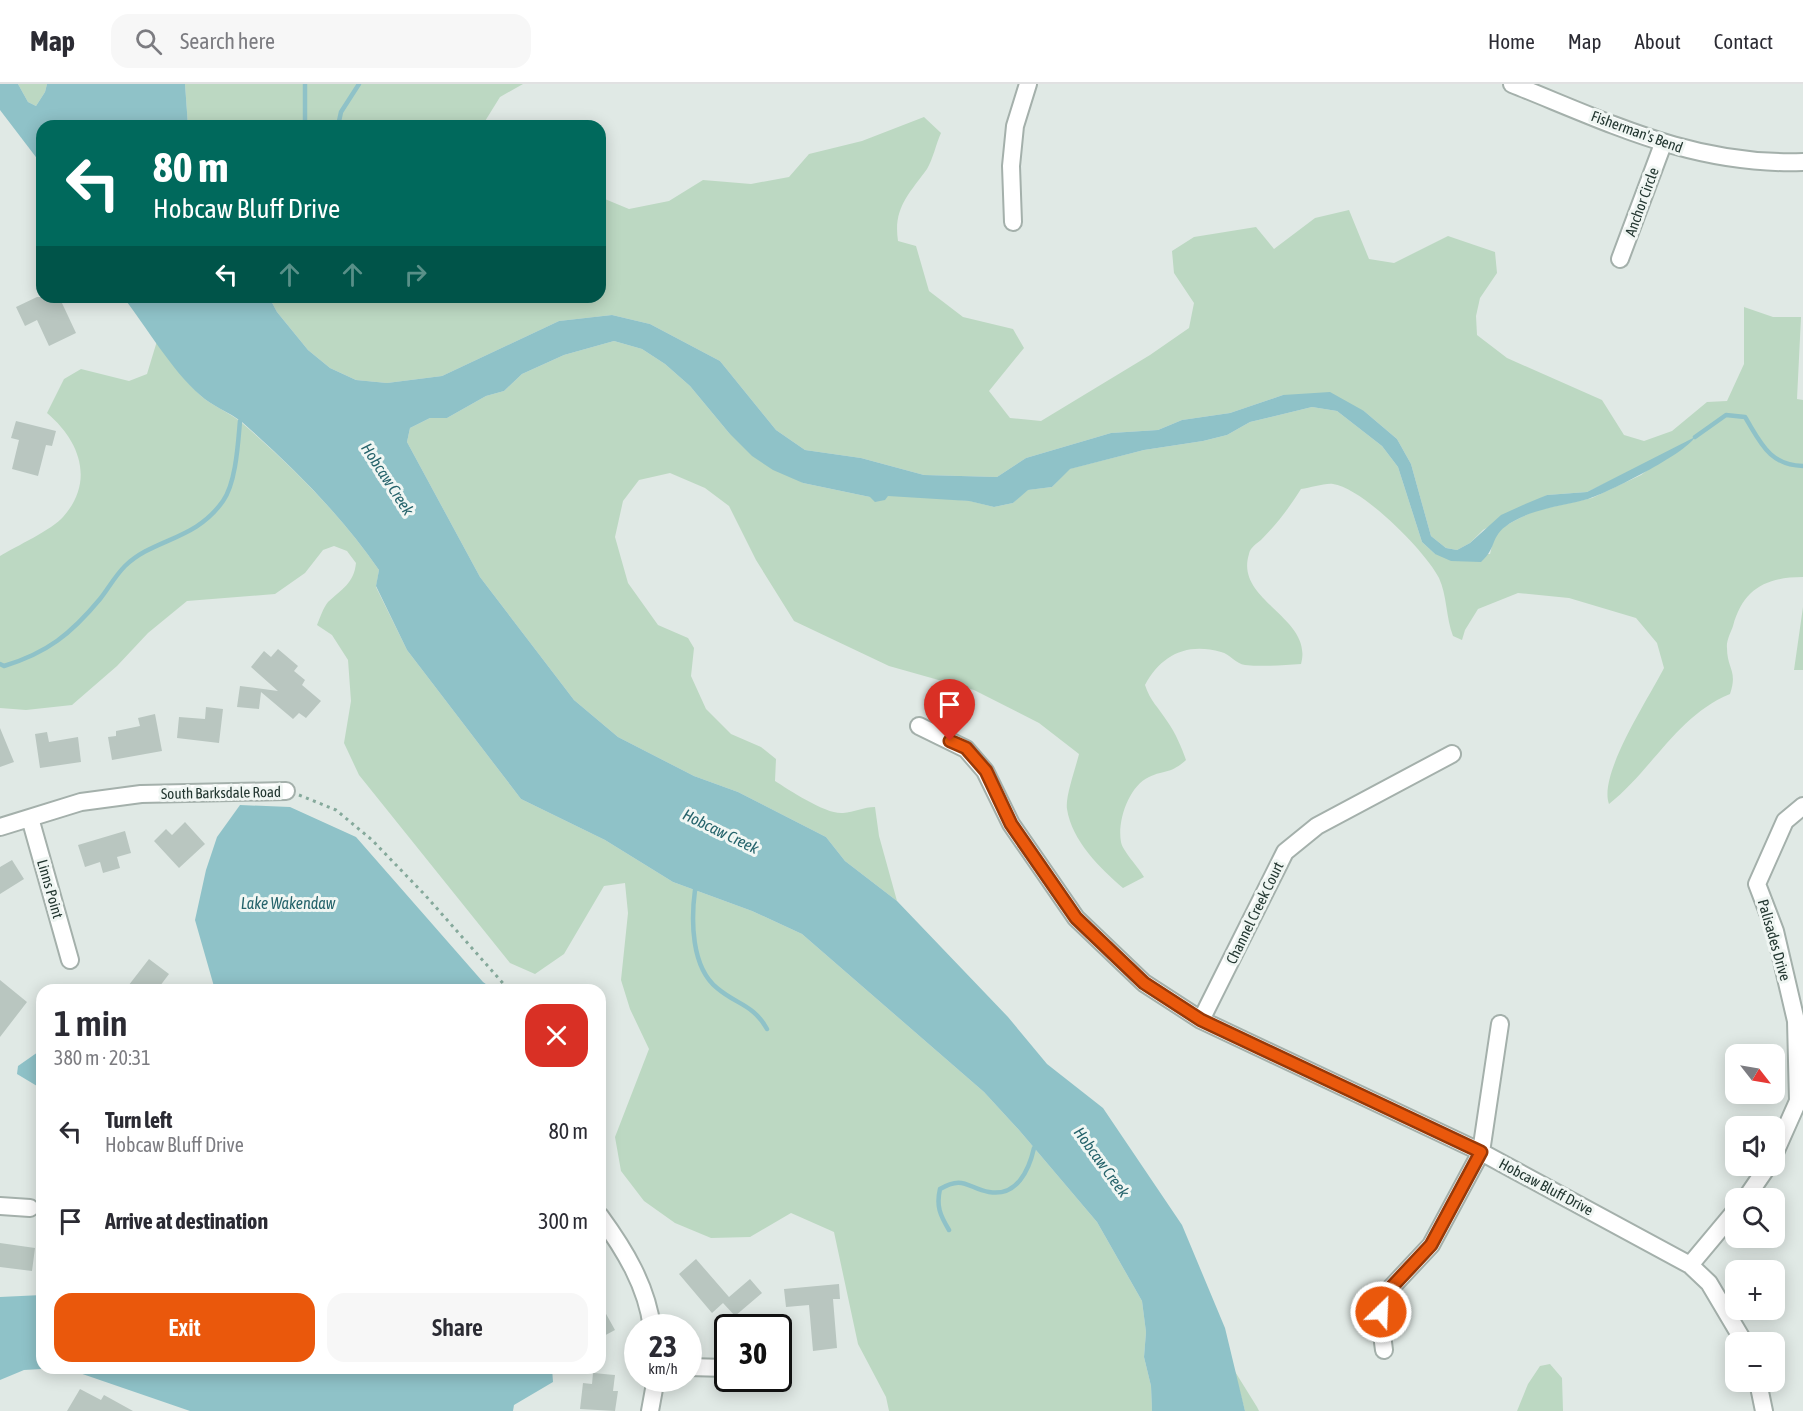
<!DOCTYPE html>
<html lang="en">
<head>
<meta charset="utf-8">
<style>
	body { margin:0; font-family:"Asap Condensed",sans-serif; background:#f7f7f7; color:#2b2b33; height:100vh; display:flex; flex-direction:column; font-size:22px; white-space:nowrap }
	* { box-sizing:border-box; margin:0 }
	p { font-size:20px; color:#7c7c81 }
	.icon { flex:none; width:33px; height:33px; fill:none; stroke:currentColor; stroke-width:2; stroke-linecap:round; stroke-linejoin:round }
	.map { position:relative; flex:1; overflow:hidden }
	.details { position:absolute; left:36px; top:900px; width:570px; height:390px; display:flex; flex-direction:column; background:#fff; border-radius:18px; box-shadow:0 3px 15px #0003 }
	.details>* { flex:none }
	.top-card { position:absolute; left:36px; top:36px; width:570px; height:183px; border-radius:18px; box-shadow:0 3px 15px #0003; background:#00695c; color:#fff; overflow:hidden }
	.needle { width:39px; rotate:121deg }
	.controls { position:absolute; left:1725px; top:960px; display:grid; gap:12px }
	.controls a { display:grid; place-items:center; width:60px; height:60px; border-radius:12px; background:#fff; box-shadow:0 3px 15px #0003; font-size:30px }
	.speed { position:absolute; left:624px; top:1230px; display:flex; gap:12px; font-size:30px; font-weight:700; text-align:center }
	.speed>* { display:grid; place-content:center; width:78px; height:78px; border-radius:50%; background:#fff; box-shadow:0 3px 15px #0003; line-height:1 }
	.speed small { font-size:15px; font-weight:400 }
	.speed .limit { border:3px solid #111; border-radius:9px; background:#fff; color:#111 }
	.pin { position:absolute; display:grid; place-items:center; width:51px; height:51px; color:#fff; margin:-62px -26px; border-radius:50% 50% 50% 0; rotate:-45deg; box-shadow:0 0 6px #0007 }
	.pin .icon { rotate:45deg }
	.me { position:absolute; width:66px; margin:-33px; rotate:24deg; stroke-linejoin:round; filter:drop-shadow(0 0 4px #0008) }
	.turn { display:flex; align-items:center; gap:21px; height:126px; padding:0 18px; font-size:27px }
	.turn .icon { width:78px; height:78px; stroke-width:2.5 }
	.turn b { display:block; font-size:42px; line-height:51px }
	.lanes { display:flex; align-items:center; height:57px; padding:0 18px; background:#0003; justify-content:center; gap:30px; direction:ltr }
	.lanes .off { opacity:.35 }
	.round { display:grid; place-items:center; flex:none; width:63px; height:63px; border-radius:18px; background:#f7f7f7 }
	.head { display:flex; align-items:center; justify-content:space-between; height:102px; padding:0 18px }
	h1 { font-size:36px; font-weight:600; line-height:45px }
	.button { display:flex; gap:12px; margin-top:auto; padding:12px 18px }
	.button a { flex:1; height:69px; border-radius:18px; background:#ea580c; color:#fff; font-size:24px; font-weight:600; line-height:69px; text-align:center }
	.button a+a { background:#f7f7f7; color:#2b2b33 }
	ul { padding:0; list-style:none }
	li { display:flex; align-items:center; gap:18px; height:90px; padding:0 18px }
	li div { flex:1 }
	li b { display:block; font-size:22px }
	li em { font-style:normal }
	header { display:flex; align-items:center; gap:36px; box-sizing:border-box; height:84px; padding:0 30px; background:#fff; border-bottom:2px solid #e1e1e2 }
	header strong { font-size:28px }
	nav { display:flex; gap:33px; margin-inline-start:auto; font-size:21px }
	.search { width:420px; height:54px; background:#f7f7f7; display:flex; align-items:center; gap:15px; box-sizing:border-box; padding:0 21px; border-radius:18px; color:#7c7c81; font-size:22px }
	.map>svg:first-child { display:block }
	.green { fill:#bcd8c2 }
	.water { fill:#8fc2c8 }
	.lines { fill:none; stroke-linecap:round; stroke-linejoin:round }
	.stream { stroke:#8fc2c8; stroke-width:4.5 }
	.building { fill:#b9c6c0 }
	.street-casing { stroke:#a4b0ab; stroke-width:20 }
	.path { stroke:#85a99b; stroke-width:3; stroke-dasharray:3 4.5; stroke-linecap:butt }
	.street { stroke:#fff; stroke-width:16 }
	.route-casing { stroke:#983908; stroke-width:15 }
	.route { stroke:#ea580c; stroke-width:10 }
	.labels { text-anchor:middle; stroke-width:6; stroke-linejoin:round; paint-order:stroke }
	.street-label { font-size:15px; fill:#233731; stroke:#f0f6f3 }
	.water-label { font-size:16px; font-style:italic; fill:#25636b; stroke:#f0f6f3 }
</style>
</head>
<body>
<header>
<strong>Map</strong>
<div class="search"><svg class="icon" aria-label="search" viewBox="0 0 24 24"><circle cx="10" cy="10" r="6"/><path d="M15 15l6 6"/></svg>Search here</div>
<nav><a>Home</a><a>Map</a><a>About</a><a>Contact</a></nav>
</header>
<div class="map">
<svg width="1803" height="1327" viewBox="0 0 1803 1327">
	<rect width="100%" height="100%" fill="#e0e9e5"/>
	<path class="green" d="M18,0H47L45,8L36,22L28,18Z
		M185,0H523L500,13L482,42H188Z
		M924,33L941,49C936,60 933,75 927,85C909,110 893,124 898,157L916,162L929,207L963,233L1013,245L1024,264L989,307L1010,334L1041,337L1150,271L1189,244L1194,219L1174,189L1172,167L1194,153L1256,143L1274,165L1315,134L1349,126L1369,175L1394,179L1448,152L1495,168L1497,189L1480,214L1476,232L1477,251L1507,274L1602,316L1624,351L1644,357L1672,347L1707,318L1727,317L1744,280V223L1773,233H1801L1797,315L1803,316V493C1766,493 1743,505 1733,542C1731,548 1726,557 1727,564C1727,585 1738,586 1730,610C1678,631 1652,686 1609,720C1598,690 1649,614 1664,584L1657,559L1636,534L1569,514L1518,509L1478,525L1465,546L1462,556L1453,552C1446,534 1447,511 1439,494C1426,468 1363,404 1333,400C1324,399 1311,404 1301,405C1289,424 1277,440 1261,456C1256,460 1250,464 1249,470C1234,517 1314,533 1301,580C1283,581 1263,583 1245,581C1236,580 1230,570 1221,568C1187,558 1161,571 1145,601C1150,617 1159,624 1167,637C1176,650 1181,662 1186,676C1169,691 1166,685 1149,693C1129,702 1117,737 1121,758C1122,766 1139,784 1144,793L1123,804C1100,784 1072,757 1067,725C1065,713 1076,683 1079,670L1039,639L974,606L889,582L794,537L756,476L729,422L705,404L670,389L639,396L623,417L615,453L628,499L658,541L688,554L694,564L691,592L706,625L731,650L761,663L776,675L775,697C789,706 827,731 843,729C854,728 864,723 875,723L879,752L897,817L845,777L826,753L738,708L694,692L618,653L574,616L480,493L407,358L410,344L430,334H447L486,312L504,307L522,290L564,271L614,257L642,265L665,280L690,302L729,349L803,399L870,413L906,411L970,417L994,423L1013,419L1027,406L1052,403L1069,385L1144,366L1203,357L1227,351L1250,338L1312,323L1337,327L1382,362L1398,383L1422,458L1435,470H1490L1494,453L1498,446L1514,437L1534,427L1592,414L1641,391L1689,355L1674,366L1587,408L1547,411L1483,446L1470,459L1457,466L1446,464L1431,452L1411,380L1397,355L1364,327L1283,311L1230,329L1182,336L1158,346L1111,349L1026,374L997,393L924,391L861,374L805,366L776,346L720,277L650,240L612,231L559,237L442,292L387,299L356,296L330,284L308,266L277,228L269,213H600V113L629,125L669,117L703,96L751,100L789,93L809,70L862,57Z
		M157,257C170,275 183,296 200,311C212,322 229,328 242,339C292,382 341,431 379,486L376,503L407,566L521,715L605,756L673,798L752,827L802,850L984,1008L1019,1046L1097,1138L1142,1217L1146,1248L1144,1273L1151,1302L1152,1327H889L886,1313L858,1260L834,1148L791,1129L750,1153L711,1154L675,1139L644,1117L621,1087L615,1053L649,965L630,925L621,896L628,829L625,799L604,802L564,870L535,890L510,879L359,691L344,659L351,617L348,576L332,551L317,541C320,534 323,524 328,518C342,505 354,499 356,479L347,467L334,462L323,466L305,489L275,510L187,517L148,549L117,582L72,621L26,626L0,624V472C15,463 53,445 63,433C95,397 80,357 47,329L64,295L81,285L129,297L147,290Z
		M1803,523V586H1794Z
		M1550,1280L1562,1294L1563,1327H1517L1528,1300L1540,1282Z
		M1234,1286L1257,1323L1259,1327H1245Z"/>
	<path class="water" d="M0,0H18L28,18L36,22L45,8L47,0H185L188,42H42V81L0,26Z
		M123,213H269L277,228L308,266L330,284L356,296L387,299L442,292L559,237L612,231L650,240L720,277L776,346L805,366L861,374L924,391L997,393L1026,374L1111,349L1158,346L1182,336L1230,329L1283,311L1330,308L1364,327L1397,355L1411,380L1431,452L1446,464L1457,466L1470,459L1501,431L1523,421L1547,411L1587,408L1695,353C1685,370 1609,408 1588,415C1563,422 1537,424 1514,437C1488,451 1499,462 1481,478L1451,477L1435,470L1422,458L1398,383L1382,362L1337,327L1312,323L1250,338L1227,351L1203,357L1144,366L1070,385L1052,403L1028,406L1013,419L994,423L969,417L888,412L885,416L875,418L870,413L803,399L773,386L752,372L729,349L690,302L665,280L642,265L614,257L564,271L522,290L504,307L486,312L447,334H430L410,344L407,358L480,493L574,616L618,653L694,692L738,708L826,753L845,777L897,817L1008,933L1047,980L1103,1024L1182,1141L1225,1244L1245,1327H1152L1151,1302L1144,1273L1146,1248L1142,1217L1097,1138L1019,1046L984,1008L802,850L752,827L673,798L605,756L521,715L407,566L376,502L379,486C341,431 292,382 242,338C229,328 212,322 200,311C172,287 146,242 123,213Z
		M240,721L290,723L356,753L483,898L494,906H215L195,836L206,786L217,753Z
		M38,968L42,970V1005L17,990L18,982Z
		M42,1211V1284H59L24,1286L0,1296V1213Z
		M65,1284H552L553,1298L514,1321L513,1327H190Z"/>
	<g class="lines">
		<path class="stream" d="M305,0V42
			M338,42L341,28L359,0
			M1695,353L1726,331L1745,333C1761,359 1769,381 1803,382
			M0,580L4,582C47,569 71,550 100,515C108,505 115,492 125,482C154,454 195,457 223,417C236,399 238,359 240,337
			M695,806C691,836 691,883 717,904C737,921 753,920 767,945
			M949,1146C940,1131 936,1122 940,1105C963,1091 968,1104 989,1108C1017,1113 1029,1086 1034,1064"/>
	</g>
	<path class="building" d="M37,213H53L56,219L61,217L76,249L49,262L37,236L25,242L16,223Z
		M16,337L56,347L52,362L46,361L38,392L12,385L19,356L11,354Z
		M278,565L298,582L294,587L305,596L302,601L321,617L306,634L299,629L293,635L261,608L259,625L237,623L240,602L278,607L251,583L264,567L271,573Z
		M206,623L223,625L219,659L177,654L179,633L205,635Z
		M155,630L162,667L112,676L108,653L116,652V647L140,642L138,634Z
		M0,644L14,678L0,683Z
		M47,648L49,658L78,653L81,678L40,684L35,650Z
		M185,738L205,760L179,784L154,757L166,745L172,751Z
		M125,747L131,769L117,773L120,784L103,789L100,778L85,783L78,761Z
		M12,776L24,795L0,810V783Z
		M149,875L169,890L157,906H125Z
		M0,896L27,918L0,953Z
		M0,1159L35,1164L32,1187L0,1183Z
		M696,1175L729,1213L750,1195L762,1209L735,1232L723,1219L712,1229L679,1190Z
		M839,1200L840,1215H833L837,1264L813,1267L809,1221L786,1223L784,1205Z
		M600,1219L615,1246L600,1254Z
		M593,1289L615,1291L613,1307H618L615,1327L580,1325L583,1299L592,1300Z
		M80,1305L101,1316L104,1311L133,1327H67Z"/>
	<g class="lines">
		<defs>
			<path id="street" d="M1512,0C1610,39 1694,82 1803,78
				M1013,138L1011,82L1015,42L1028,0
				M1620,175L1663,60
				M919,642L966,665L985,687L1011,740L1076,834L1144,899L1201,936L1481,1068L1690,1181L1709,1199L1744,1258
				M30,734L70,876
				M0,743L81,718L141,710L286,707
				M1201,936L1285,768L1317,742L1452,670
				M1774,1071L1798,1017L1796,937L1775,847L1757,800L1785,737L1803,722
				M1746,1114L1768,1082
				M0,1122L30,1124
				M600,1132C624,1165 647,1202 652,1244
				M1690,1181L1736,1126
				M1384,1266L1380,1235L1388,1207L1431,1161L1481,1068L1500,940
				M688,1283L727,1284
				M1758,1298L1764,1327
				M650,1327L656,1294"/>
		</defs>
		<use href="#street" class="street-casing"/>
		<path class="path" d="M299,711L336,726L372,756L425,811L509,906"/>
		<use href="#street" class="street"/>
	</g>
	<g class="lines">
		<defs>
			<path id="route" d="M950,657L966,664L986,687L1011,740L1076,834L1144,899L1201,936L1481,1068L1431,1161L1388,1207L1381,1228"/>
		</defs>
		<use href="#route" class="route-casing"/>
		<use href="#route" class="route"/>
	</g>
	<g class="labels">
		<g class="street-label">
			<text transform="translate(1637 48) rotate(20)" y="5">Fisherman's Bend</text>
			<text transform="translate(1642 118) rotate(-70)" y="5">Anchor Circle</text>
			<text transform="translate(221 709) rotate(-1)" y="5">South Barksdale Road</text>
			<text transform="translate(50 805) rotate(74)" y="5">Linns Point</text>
			<text transform="translate(1255 829) rotate(-64)" y="5">Channel Creek Court</text>
			<text transform="translate(1774 856) rotate(74)" y="5">Palisades Drive</text>
			<text transform="translate(1546 1103) rotate(28)" y="5">Hobcaw Bluff Drive</text>
		</g>
		<g class="water-label">
			<text transform="translate(388 395) rotate(57)" y="6">Hobcaw Creek</text>
			<text transform="translate(721 747) rotate(26)" y="6">Hobcaw Creek</text>
			<text x="288" y="825">Lake Wakendaw</text>
			<text transform="translate(1102 1078) rotate(54)" y="6">Hobcaw Creek</text>
		</g>
	</g>
</svg>
<div class="controls">
<a><svg class="needle" viewBox="-14 -14 28 28"><path d="M0-13l5 13h-10z" fill="#e53935"/><path d="M0 13l5-13h-10z" fill="#7c7c81"/></svg></a>
<a><svg class="icon" aria-label="sound" viewBox="0 0 24 24"><path d="M4 9h4l5-4v14l-5-4H4zM17 9q2 3 0 6"/></svg></a>
<a><svg class="icon" aria-label="search" viewBox="0 0 24 24"><circle cx="10" cy="10" r="6"/><path d="M15 15l6 6"/></svg></a>
<a>+</a>
<a>−</a>
</div>
<div class="speed"><div>23<small>km/h</small></div><div class="limit">30</div></div>
<div class="pin" style="left:950px;top:657px;background:#d93025"><svg class="icon" aria-label="arrive" viewBox="0 0 24 24"><path d="M6 21V4h12l-3 4 3 4H6"/></svg></div>
<svg class="me" style="left:1381px;top:1228px" viewBox="-20 -20 40 40"><circle r="17" fill="#ea580c" stroke="#fff" stroke-width="3"/><path d="M0-11L8 9 0 5-8 9z" fill="#fff"/></svg>
<div class="top-card">
<div class="turn"><svg class="icon" aria-label="left" viewBox="0 0 24 24"><path d="M17 20v-9H6M10 6l-5 5 5 5"/></svg><div><b>80 m</b>Hobcaw Bluff Drive</div></div>
<div class="lanes"><svg class="icon" aria-label="left" viewBox="0 0 24 24"><path d="M17 20v-9H6M10 6l-5 5 5 5"/></svg><svg class="icon off" aria-label="ahead" viewBox="0 0 24 24"><path d="M12 20V5M6 11l6-6 6 6"/></svg><svg class="icon off" aria-label="ahead" viewBox="0 0 24 24"><path d="M12 20V5M6 11l6-6 6 6"/></svg><svg class="icon off" aria-label="right" viewBox="0 0 24 24"><path d="M7 20v-9h11M14 6l5 5-5 5"/></svg></div>
</div>
<section class="details">
<div class="head"><div><h1>1 min</h1><p>380 m · 20:31</p></div><a class="round" style="background:#d93025;color:#fff"><svg class="icon" aria-label="close" viewBox="0 0 24 24"><path d="M6 6l12 12M18 6L6 18"/></svg></a></div>
<ul>
<li><svg class="icon" aria-label="left" viewBox="0 0 24 24"><path d="M17 20v-9H6M10 6l-5 5 5 5"/></svg><div><b>Turn left</b><p>Hobcaw Bluff Drive</p></div><em>80 m</em></li>
<li><svg class="icon" aria-label="arrive" viewBox="0 0 24 24"><path d="M6 21V4h12l-3 4 3 4H6"/></svg><div><b>Arrive at destination</b></div><em>300 m</em></li>
</ul>
<div class="button"><a>Exit</a><a>Share</a></div>
</section>
</div>
</body>
</html>
